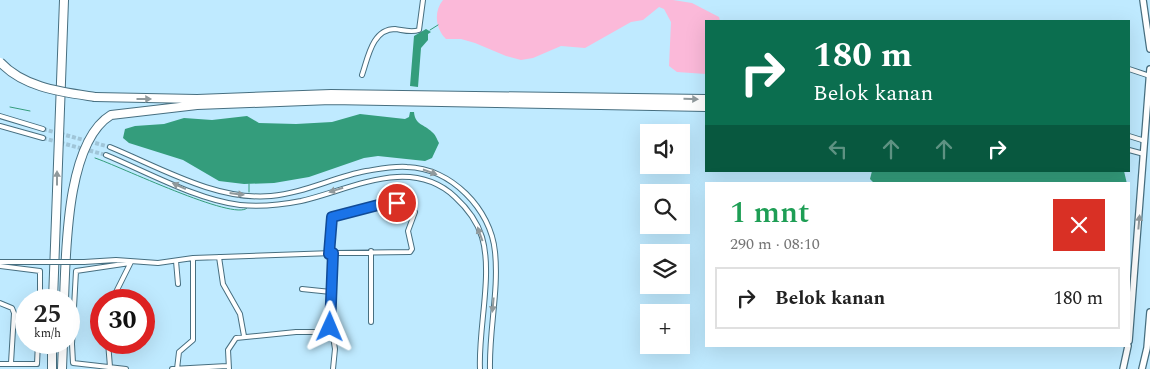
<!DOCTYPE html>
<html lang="id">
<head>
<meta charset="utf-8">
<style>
	body { margin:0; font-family:Spectral,serif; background:#f6f6f6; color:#222; height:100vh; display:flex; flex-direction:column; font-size:19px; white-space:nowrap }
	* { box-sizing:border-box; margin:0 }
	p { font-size:16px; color:#767676 }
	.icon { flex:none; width:28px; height:28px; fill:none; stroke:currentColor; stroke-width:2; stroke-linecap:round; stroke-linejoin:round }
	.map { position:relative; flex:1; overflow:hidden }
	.sheet { position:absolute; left:705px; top:182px; width:425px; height:165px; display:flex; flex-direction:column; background:#fff; border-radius:0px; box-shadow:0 5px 20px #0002 }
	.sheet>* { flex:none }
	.banner { position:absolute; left:705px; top:20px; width:425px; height:152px; border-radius:0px; box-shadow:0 5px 20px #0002; background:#0b6e4f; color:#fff; overflow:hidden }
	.tools { position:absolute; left:640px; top:124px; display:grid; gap:10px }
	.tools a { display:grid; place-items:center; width:50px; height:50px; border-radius:0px; background:#fff; box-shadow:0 5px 20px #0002; font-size:25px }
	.speed { position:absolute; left:15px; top:289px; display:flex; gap:10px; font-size:25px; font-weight:700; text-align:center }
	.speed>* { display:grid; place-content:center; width:65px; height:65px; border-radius:50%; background:#fff; box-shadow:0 5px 20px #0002; line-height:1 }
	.speed small { font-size:12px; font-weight:400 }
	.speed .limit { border:8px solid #d22; background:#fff; color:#111 }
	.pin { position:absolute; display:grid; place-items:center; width:42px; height:42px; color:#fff; margin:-21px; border:2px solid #fff; border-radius:50%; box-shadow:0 1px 5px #0007 }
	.me { position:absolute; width:55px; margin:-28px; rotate:1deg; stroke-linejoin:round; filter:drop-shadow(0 0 4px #0008) }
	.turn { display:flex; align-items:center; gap:18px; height:105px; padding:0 25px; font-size:22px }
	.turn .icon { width:65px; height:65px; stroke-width:2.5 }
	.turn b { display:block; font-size:35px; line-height:42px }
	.lanes { display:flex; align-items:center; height:48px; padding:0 25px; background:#0003; justify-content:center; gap:25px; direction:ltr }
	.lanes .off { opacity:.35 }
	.round { display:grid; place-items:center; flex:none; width:52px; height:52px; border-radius:0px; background:#f6f6f6 }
	.head { display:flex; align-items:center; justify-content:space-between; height:85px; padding:0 25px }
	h1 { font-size:30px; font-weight:600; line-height:38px; color:#1e9e55 }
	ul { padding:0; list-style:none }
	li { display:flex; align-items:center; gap:15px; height:62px; margin:0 10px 8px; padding:0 15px; border:2px solid #e0e0e0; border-radius:0px }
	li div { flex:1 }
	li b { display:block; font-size:19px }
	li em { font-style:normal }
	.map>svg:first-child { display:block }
	.green { fill:#fbb9d9 }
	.water { fill:#349d7c }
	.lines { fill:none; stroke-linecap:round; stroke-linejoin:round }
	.stream { stroke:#349d7c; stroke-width:1 }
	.street-tunnel { stroke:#a0c5d8; stroke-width:4; stroke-dasharray:4 2; stroke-linecap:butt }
	.street-casing { stroke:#476f80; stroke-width:6 }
	.secondary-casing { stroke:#476f80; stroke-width:8 }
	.highway-casing { stroke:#476f80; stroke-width:10 }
	.street { stroke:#fff; stroke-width:4 }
	.secondary { stroke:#fff; stroke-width:5.5 }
	.highway { stroke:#fff; stroke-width:8 }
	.street-bridge-casing { stroke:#476f80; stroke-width:6; stroke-linecap:butt }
	.highway-bridge-casing { stroke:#476f80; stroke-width:10; stroke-linecap:butt }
	.street-bridge { stroke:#fff; stroke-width:4 }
	.highway-bridge { stroke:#fff; stroke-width:8 }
	.oneway { fill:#90999c }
	.route-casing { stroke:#114b97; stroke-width:12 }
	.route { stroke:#1a73e8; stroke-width:9 }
</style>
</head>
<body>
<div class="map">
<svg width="1150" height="369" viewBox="0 0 1150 369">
	<rect width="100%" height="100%" fill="#bfeaff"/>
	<path class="green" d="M443,0H673L692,3L719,17L720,21H706V74L677,72L669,66L671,22L664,9L659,7L643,20L631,22L585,48L561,46L533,58L521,60L506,56L475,43L461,39H446C436,29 433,12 443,0Z"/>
	<path class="water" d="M426,29L431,32L428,34V40L421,48L418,87L410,86L414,36Z
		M410,112H414C415,125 424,124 432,132C435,134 437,139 439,143L432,158L425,161L378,156L364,158L309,177L274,183L244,184L219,181L183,160L129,143L123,138L125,129L135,126L164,124L184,118L212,120L247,116L259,123L296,124L332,122L360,114L405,119L409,117Z
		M872,171H1124L1127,184H875L870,179Z"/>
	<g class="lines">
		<path class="stream" d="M430,30L438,25
			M10,107L30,111
			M95,158C117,165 235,222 247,208
			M249,192V184"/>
		<path class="street-tunnel" d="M43,129L110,147
			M43,138L106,155"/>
		<defs>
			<path id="street" d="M1129,69L1150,76
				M362,75C368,58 372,29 395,29C403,30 411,33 419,30L423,0
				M0,116L43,129
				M0,126L43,138
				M1129,136L1145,141
				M110,147C159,167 216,201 271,196C304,193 334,177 366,171C379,169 393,166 407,167C451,168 491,209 495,252C499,290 489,330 490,369
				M1129,150L1144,154
				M106,155C147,172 197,200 240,205C261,207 281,205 301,201C350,190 410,155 455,197C467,208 477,221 482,237C493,274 478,329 480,369
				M329,253L331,220L334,215C353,211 401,193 415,212L408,231L412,249L410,252L333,253
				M219,257L223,284L240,314L244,336
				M176,261L178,284
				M0,262H35
				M84,262L116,260L158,263L193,258L333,253L330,318L335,349L333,369
				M0,266L40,271V300
				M302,289L331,292
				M112,300L131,262
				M0,303L12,308L14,313L11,363
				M371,322V251
				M108,342L110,367
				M0,364H37L38,342
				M126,369L73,363L72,344L76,271L130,263
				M172,369L227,366
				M177,369L179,352L193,340V258
				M229,369L228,350L236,338L296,332H323L329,329L331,326"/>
			<path id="secondary" d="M1143,0L1150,49
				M1129,341L1150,69
				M1123,369L1128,346
				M1142,369L1147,348L1150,312"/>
			<path id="highway" d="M95,97L197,99L331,94L706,99
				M53,300L64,0
				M64,300C66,252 66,142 111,115L197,105L331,100L706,107
				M52,369V342
				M62,369L63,342"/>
		</defs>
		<use href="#street" class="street-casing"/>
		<use href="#secondary" class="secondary-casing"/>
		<use href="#highway" class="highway-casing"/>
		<use href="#street" class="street"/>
		<use href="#secondary" class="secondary"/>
		<use href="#highway" class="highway"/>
		<defs>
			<path id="street-bridge" d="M35,262H84"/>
			<path id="highway-bridge" d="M0,62C24,88 62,92 95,97"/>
		</defs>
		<use href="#street-bridge" class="street-bridge-casing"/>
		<use href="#highway-bridge" class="highway-bridge-casing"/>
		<use href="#street-bridge" class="street-bridge"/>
		<use href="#highway-bridge" class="highway-bridge"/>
	</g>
	<defs><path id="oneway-solid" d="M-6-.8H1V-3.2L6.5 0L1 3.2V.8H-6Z" transform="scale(1.25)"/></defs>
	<g class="oneway">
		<use href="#oneway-solid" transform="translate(144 99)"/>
		<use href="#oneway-solid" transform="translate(691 99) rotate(1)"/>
		<use href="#oneway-solid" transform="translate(430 172) rotate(19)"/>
		<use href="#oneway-solid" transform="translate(57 178) rotate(-90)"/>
		<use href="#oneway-solid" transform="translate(179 186) rotate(-156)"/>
		<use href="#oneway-solid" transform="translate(336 190) rotate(163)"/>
		<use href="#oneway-solid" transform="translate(237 194) rotate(7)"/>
		<use href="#oneway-solid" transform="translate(1139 222) rotate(-85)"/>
		<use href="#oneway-solid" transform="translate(480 234) rotate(-110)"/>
		<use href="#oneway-solid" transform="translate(493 305) rotate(95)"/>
	</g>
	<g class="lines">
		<defs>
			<path id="route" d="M330,327L333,253L329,254L332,217L386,203H397"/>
		</defs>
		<use href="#route" class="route-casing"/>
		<use href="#route" class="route"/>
	</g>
</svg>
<div class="tools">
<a><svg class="icon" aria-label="sound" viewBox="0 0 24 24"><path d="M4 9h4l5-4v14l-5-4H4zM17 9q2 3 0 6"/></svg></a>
<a><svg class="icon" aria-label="search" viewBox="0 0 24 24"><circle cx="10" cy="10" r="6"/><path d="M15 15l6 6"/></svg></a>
<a><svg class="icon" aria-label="layers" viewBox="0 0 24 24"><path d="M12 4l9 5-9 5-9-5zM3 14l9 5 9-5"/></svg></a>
<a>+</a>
</div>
<div class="speed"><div>25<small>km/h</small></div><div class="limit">30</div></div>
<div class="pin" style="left:397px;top:203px;background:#d93025"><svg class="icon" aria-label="arrive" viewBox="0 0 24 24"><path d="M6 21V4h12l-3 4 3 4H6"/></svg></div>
<svg class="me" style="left:330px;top:327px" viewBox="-20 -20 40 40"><path d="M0-17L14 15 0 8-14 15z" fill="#1a73e8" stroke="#fff" stroke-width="4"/></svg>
<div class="banner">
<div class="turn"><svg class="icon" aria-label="right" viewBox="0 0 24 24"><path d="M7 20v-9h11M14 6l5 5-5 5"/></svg><div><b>180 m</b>Belok kanan</div></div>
<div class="lanes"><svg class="icon off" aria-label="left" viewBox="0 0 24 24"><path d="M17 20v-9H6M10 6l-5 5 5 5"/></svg><svg class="icon off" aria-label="ahead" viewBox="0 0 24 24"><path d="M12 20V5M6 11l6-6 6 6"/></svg><svg class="icon off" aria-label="ahead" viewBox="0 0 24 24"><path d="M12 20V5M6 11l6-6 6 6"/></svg><svg class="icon" aria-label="right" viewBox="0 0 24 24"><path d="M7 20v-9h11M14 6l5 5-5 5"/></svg></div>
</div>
<section class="sheet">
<div class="head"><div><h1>1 mnt</h1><p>290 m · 08:10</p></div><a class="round" style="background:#d93025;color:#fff"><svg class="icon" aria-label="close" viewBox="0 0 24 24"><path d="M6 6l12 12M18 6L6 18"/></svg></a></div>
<ul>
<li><svg class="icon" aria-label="right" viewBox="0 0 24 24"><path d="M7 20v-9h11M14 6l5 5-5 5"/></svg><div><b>Belok kanan</b></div><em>180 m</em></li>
</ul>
</section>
</div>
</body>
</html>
